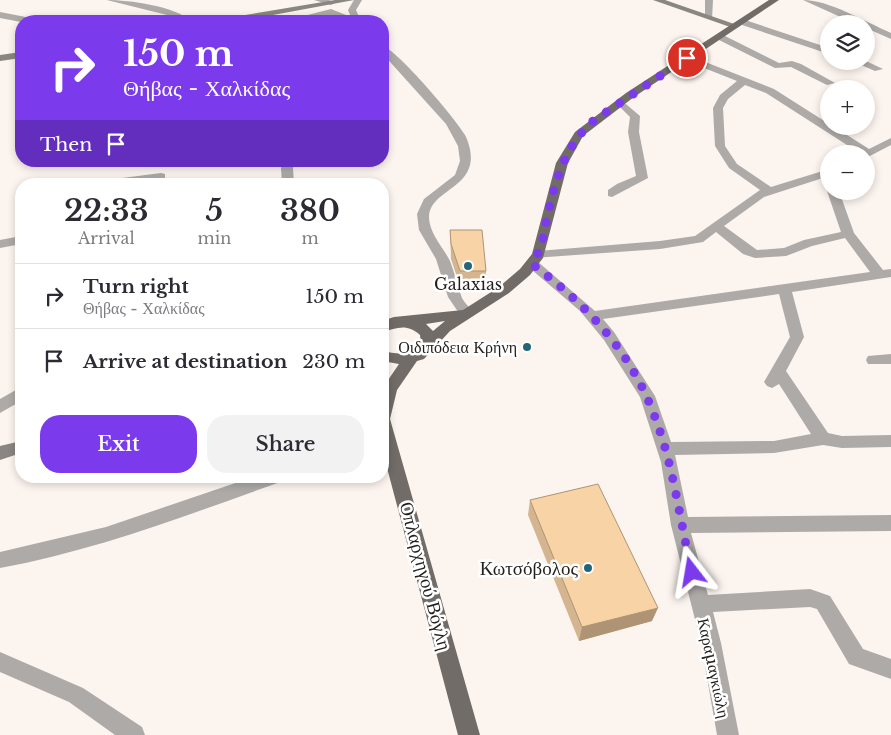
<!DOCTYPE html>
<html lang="en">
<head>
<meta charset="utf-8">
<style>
	body { margin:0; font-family:"Libre Baskerville",serif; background:#f2f2f3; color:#2b2b33; height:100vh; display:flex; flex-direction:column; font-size:19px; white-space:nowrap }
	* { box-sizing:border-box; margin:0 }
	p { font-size:16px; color:#7c7c81 }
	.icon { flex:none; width:28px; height:28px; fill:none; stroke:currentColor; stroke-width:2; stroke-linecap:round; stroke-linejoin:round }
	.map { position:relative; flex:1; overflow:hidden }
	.side { position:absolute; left:15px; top:178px; width:374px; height:305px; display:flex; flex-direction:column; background:#fff; border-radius:20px; box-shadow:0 2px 8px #0003 }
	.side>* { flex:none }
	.hud { position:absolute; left:15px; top:15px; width:374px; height:152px; border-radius:20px; box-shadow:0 2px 8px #0003; background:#7c3aed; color:#fff; overflow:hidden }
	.controls { position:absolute; left:820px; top:15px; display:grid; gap:10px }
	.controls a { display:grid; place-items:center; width:55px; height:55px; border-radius:50%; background:#fff; box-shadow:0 2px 8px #0003; font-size:25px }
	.pin { position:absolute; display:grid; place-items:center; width:42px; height:42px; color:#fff; margin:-21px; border:2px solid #fff; border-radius:50%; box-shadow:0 1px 5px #0007 }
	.me { position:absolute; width:55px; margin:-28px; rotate:346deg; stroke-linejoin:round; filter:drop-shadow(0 0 4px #0008) }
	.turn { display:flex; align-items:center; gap:18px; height:105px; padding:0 25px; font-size:22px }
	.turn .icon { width:65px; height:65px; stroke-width:2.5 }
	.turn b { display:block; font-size:35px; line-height:42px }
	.then { display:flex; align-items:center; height:48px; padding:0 25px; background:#0003; gap:10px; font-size:19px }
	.eta { display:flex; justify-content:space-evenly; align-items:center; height:85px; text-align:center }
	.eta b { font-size:30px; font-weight:600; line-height:35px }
	.action { display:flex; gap:10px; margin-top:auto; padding:10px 25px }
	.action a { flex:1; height:58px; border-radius:20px; background:#7c3aed; color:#fff; font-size:20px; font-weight:600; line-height:58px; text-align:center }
	.action a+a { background:#f2f2f3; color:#2b2b33 }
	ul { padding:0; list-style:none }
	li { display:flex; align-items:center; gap:15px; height:65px; padding:0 25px; border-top:1px solid #e1e1e2 }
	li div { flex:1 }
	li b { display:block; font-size:19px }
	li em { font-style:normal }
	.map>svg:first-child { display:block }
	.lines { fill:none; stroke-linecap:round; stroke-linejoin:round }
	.street { fill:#adaaa8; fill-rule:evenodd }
	.secondary { fill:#8a8682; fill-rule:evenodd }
	.primary { fill:#716c68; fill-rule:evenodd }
	.wall { fill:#d5b58f }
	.shaded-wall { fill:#ae9474 }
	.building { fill:#f8d3a6; stroke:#ae9474 }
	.route { stroke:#7c3aed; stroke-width:9; stroke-dasharray:0 16.2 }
	.poi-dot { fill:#226678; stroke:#fff; stroke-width:2 }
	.labels { text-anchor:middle; stroke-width:5; stroke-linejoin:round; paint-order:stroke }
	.poi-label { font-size:16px; fill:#221f1d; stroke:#fff }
	.street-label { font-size:16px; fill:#221f1d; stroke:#fff }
	.near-poi-label { font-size:19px; fill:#221f1d; stroke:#fff; text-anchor:end }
	.near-street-label { font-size:19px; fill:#221f1d; stroke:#fff }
</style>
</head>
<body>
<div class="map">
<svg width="891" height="735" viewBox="0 0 891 735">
	<rect width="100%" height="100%" fill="#fcf4ef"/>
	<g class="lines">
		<path class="street" d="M107,0C129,0 175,6 191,21H181L167,15Z
			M314,0H329L335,3L331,5Z
			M354,0H362L356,10L361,21H347L330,15L299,21H284L331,9L351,17L348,10Z
			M705,0H713L712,19L705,17Z
			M803,0C829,0 866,22 891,33V39L866,28V24H856Z
			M0,12L31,18L35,21L21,22L0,18Z
			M739,20H745L829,48V54L739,24Z
			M717,35H723L779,63L792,61L801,64L835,83L827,85L791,67L775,68L717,39Z
			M382,45C398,51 456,119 465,135C470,145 473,158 469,168C462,189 429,195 429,217C429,233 443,247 450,261C455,273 457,286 462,298C465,304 470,307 473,313L471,316H461L448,297L436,259L419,230L417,214L424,199L455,175L460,161L458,146L446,124L382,53Z
			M684,56H690L774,89L829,124V126H833L869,149L891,138V145L866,158V154H861L766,93L745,85L728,99L723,108L725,146L737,164L771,187L829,169V176L764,197L724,226L757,250L784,248L804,240L841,232L827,191L829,189V191H839L854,233L883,270L891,269V277L792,292L804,337L786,371L828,433L842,436L891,435V447L842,448L823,445L774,453L675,455L688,517L891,515V531L691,533L708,595L810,589L830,596L863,649L891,659V679L849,664L817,609L810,607L713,612L721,643L739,735H717L701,643L671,525L661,462L640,397L604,340L580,311L525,264L527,261H537L595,311L870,272L845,238L812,246L786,256L755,258L743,254L716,232L703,242L660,249L533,258L532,255L538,251L660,241L695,236L760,190L729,168L715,146L713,108L720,95L737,81L684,60ZM779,294L790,337L764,382L767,386L772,388L779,384L811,434L774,441L671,442L655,396L614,332L603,319Z
			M852,61H866L883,69L875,71Z
			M620,99L640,116L639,132L648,178L612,197L608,196V190L617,184L636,176L628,132L630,117L615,102Z
			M284,161H295L293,168L294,184H282L281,168Z
			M161,173L165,174V178L128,184H93L99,181Z
			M21,236V244L0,248V240Z
			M891,354V364H868L866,360L868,356Z
			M21,387V401L0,413V399Z
			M256,476H285L283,481C190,514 98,550 0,568V552L106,527Z
			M0,652L83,688L142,727L145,735H115L69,702L0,672Z"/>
		<path class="secondary" d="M335,0H354L241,21H223L227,18Z
			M653,0H665L740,26L733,28Z
			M21,52V58L0,61V55Z
			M21,441V453L0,460V446Z"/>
		<path class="primary" d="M769,0H779L634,97L583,136L568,163L543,258L530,275L509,293L450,331L424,359L417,361L397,390L390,419L480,735H458L382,449V389L399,364L382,361V351C398,354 409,357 421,344L420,335C407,323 397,328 382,332V321L394,317L463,310L499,287L520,269L532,254L556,163L575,132L626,93ZM445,321L433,331L426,324Z"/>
	</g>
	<path class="wall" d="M450,230L486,271L485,287L460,286L451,259Z
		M530,500L652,621L579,641L528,515Z"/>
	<path class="shaded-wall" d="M658,608L652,621L579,641L582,627Z"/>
	<path class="building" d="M450,230H482L486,271H460L451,244Z
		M598,484L658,608L582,627L530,500Z"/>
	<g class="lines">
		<path class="route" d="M687,58L593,121C565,146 555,181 547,217C544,234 542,249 532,264C588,306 632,352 656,420C674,468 680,522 692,572"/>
	</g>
	<g class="poi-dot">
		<circle cx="468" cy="266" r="5"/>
		<circle cx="527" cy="347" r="5"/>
		<circle cx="588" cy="568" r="5"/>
	</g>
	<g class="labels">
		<g class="poi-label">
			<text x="468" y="290">Galaxias</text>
			<text x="517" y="353" text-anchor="end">Οιδιπόδεια Κρήνη</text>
		</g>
		<g class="street-label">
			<text transform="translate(714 668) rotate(78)" y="6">Καραμαγκιώλη</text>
		</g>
		<g class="near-poi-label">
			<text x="578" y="575">Κωτσόβολος</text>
		</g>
		<g class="near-street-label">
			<text transform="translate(426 576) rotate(75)" y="7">Οπλαρχηγού Βόγλη</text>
		</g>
	</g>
</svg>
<div class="controls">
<a><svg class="icon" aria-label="layers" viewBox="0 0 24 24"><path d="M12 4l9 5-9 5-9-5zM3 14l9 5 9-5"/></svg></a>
<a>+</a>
<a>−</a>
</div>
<div class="pin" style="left:687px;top:58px;background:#d93025"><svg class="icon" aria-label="arrive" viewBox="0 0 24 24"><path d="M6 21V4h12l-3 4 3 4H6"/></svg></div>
<svg class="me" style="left:692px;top:572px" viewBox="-20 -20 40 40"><path d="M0-17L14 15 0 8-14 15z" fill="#7c3aed" stroke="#fff" stroke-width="4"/></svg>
<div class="hud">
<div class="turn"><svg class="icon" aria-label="right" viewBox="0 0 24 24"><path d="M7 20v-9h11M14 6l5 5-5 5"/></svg><div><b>150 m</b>Θήβας - Χαλκίδας</div></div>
<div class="then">Then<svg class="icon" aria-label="arrive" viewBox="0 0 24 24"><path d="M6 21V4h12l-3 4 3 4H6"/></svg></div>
</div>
<section class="side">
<div class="eta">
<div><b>22:33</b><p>Arrival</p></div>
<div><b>5</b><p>min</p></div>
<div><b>380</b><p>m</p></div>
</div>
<ul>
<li><svg class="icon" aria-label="right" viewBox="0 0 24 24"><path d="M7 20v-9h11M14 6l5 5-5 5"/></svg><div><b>Turn right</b><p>Θήβας - Χαλκίδας</p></div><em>150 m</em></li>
<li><svg class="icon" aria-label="arrive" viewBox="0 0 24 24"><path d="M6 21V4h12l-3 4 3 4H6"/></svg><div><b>Arrive at destination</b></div><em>230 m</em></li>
</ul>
<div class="action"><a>Exit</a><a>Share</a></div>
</section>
</div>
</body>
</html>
